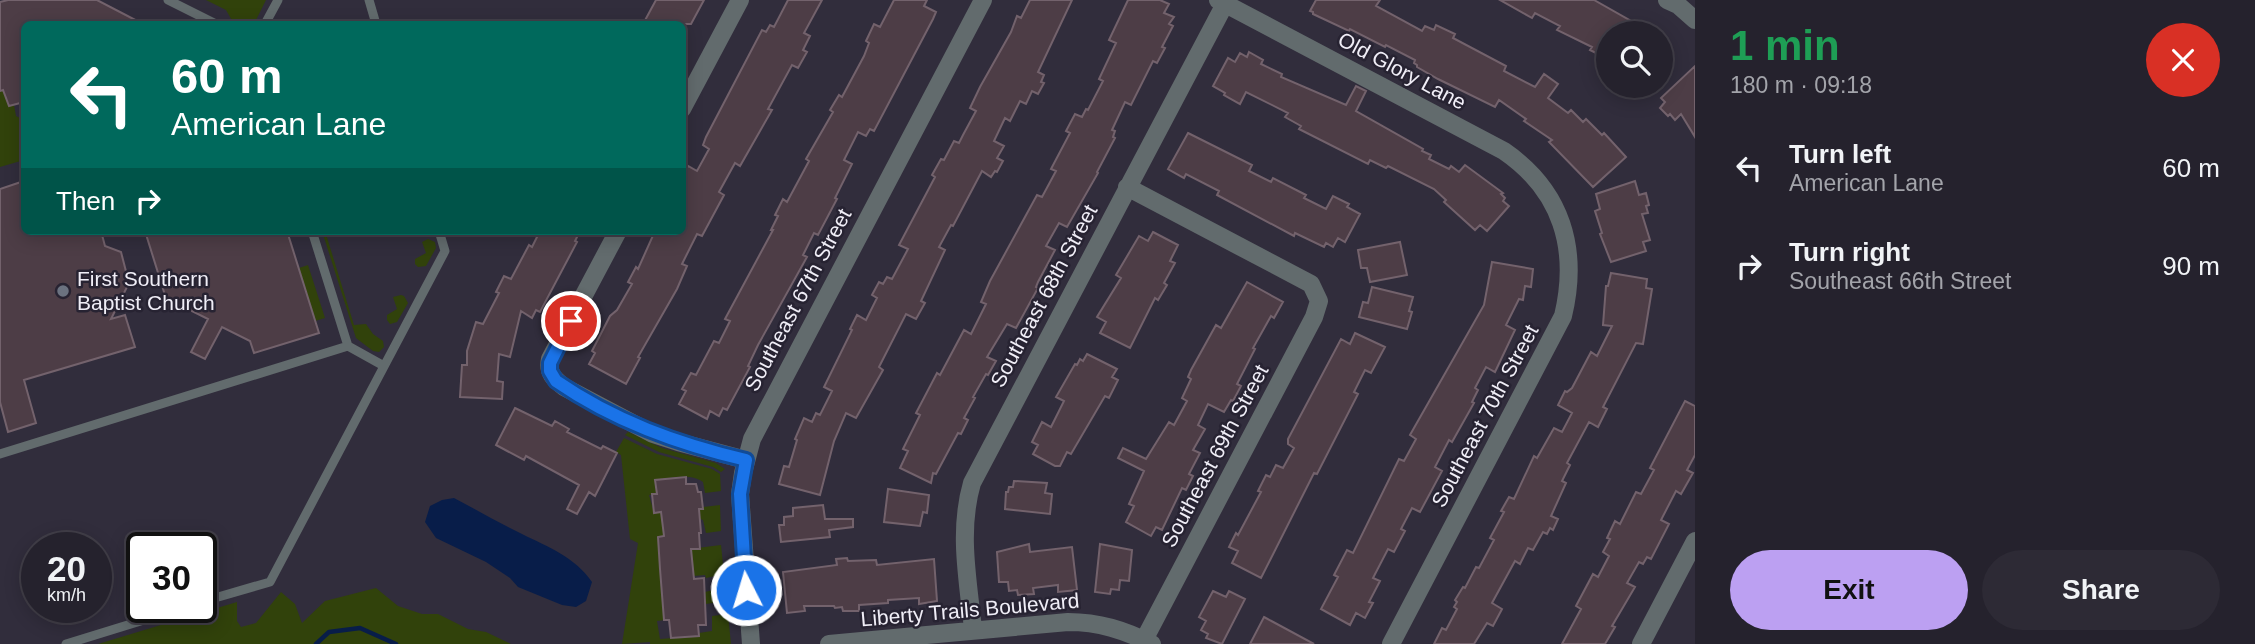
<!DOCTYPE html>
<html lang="en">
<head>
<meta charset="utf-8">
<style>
	body { margin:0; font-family:Arial,sans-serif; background:#2d2a35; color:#f1f3f6; height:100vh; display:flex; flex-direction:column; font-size:26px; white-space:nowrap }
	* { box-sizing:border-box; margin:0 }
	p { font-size:23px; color:#a3a4aa }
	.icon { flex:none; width:38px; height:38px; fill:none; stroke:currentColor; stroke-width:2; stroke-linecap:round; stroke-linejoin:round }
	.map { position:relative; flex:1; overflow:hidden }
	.sheet { display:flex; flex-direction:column; background:#25222d; width:560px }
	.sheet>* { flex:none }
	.top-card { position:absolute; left:21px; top:21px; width:665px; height:214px; border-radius:10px; box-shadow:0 4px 18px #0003,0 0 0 2px #423f49; background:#00695c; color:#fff; overflow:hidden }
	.controls { position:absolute; left:1596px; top:21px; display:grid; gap:14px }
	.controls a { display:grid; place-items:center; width:77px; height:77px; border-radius:50%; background:#25222d; box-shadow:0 4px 18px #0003,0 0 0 2px #423f49; font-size:35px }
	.speed { position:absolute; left:21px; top:532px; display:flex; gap:14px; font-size:35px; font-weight:700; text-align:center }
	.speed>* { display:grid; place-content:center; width:91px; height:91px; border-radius:50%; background:#25222d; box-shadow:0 4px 18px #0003,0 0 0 2px #423f49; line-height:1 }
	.speed small { font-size:18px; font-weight:400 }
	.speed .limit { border:4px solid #111; border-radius:10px; background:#fff; color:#111 }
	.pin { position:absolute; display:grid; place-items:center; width:60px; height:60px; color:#fff; margin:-30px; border:4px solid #fff; border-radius:50%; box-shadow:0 2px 7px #0007 }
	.me { position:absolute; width:77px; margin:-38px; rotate:355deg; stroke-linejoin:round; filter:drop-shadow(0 0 5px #0008) }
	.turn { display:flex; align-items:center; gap:24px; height:147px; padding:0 35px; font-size:32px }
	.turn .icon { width:91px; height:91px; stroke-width:2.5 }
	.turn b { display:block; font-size:49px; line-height:60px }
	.then { display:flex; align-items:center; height:66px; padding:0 35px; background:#0003; gap:14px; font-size:26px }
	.round { display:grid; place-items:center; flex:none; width:74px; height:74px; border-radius:37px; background:#2d2a35 }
	.overview { display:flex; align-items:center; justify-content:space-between; height:119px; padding:0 35px }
	h1 { font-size:42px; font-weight:600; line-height:52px; color:#1e9e55 }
	.cta { display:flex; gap:14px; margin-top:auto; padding:14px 35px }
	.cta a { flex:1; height:80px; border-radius:42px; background:#bca0f2; color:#111; font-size:28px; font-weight:600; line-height:80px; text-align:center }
	.cta a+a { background:#2d2a35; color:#f1f3f6 }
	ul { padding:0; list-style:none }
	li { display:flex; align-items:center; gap:21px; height:98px; padding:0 35px }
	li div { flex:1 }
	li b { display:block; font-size:26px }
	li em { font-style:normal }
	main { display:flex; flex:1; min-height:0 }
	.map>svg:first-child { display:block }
	.green { fill:#31420b }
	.water { fill:#081d49 }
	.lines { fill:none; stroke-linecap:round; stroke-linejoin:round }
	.stream { stroke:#081d49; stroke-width:4.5 }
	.building { fill:#4d3d46; stroke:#73626c; stroke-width:2 }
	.service { stroke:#626b6d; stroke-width:9 }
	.minor { stroke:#626b6d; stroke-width:18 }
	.route-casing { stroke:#114b97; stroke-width:18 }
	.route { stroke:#1a73e8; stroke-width:12 }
	.worship-dot { fill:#6b7280; stroke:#272332; stroke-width:2.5 }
	.labels { text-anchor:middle; stroke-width:5; stroke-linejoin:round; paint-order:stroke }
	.street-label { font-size:21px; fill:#f0eef7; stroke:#272332 }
	.poi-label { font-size:21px; fill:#f0eef7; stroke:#272332; text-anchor:start }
</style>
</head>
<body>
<main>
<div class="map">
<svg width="1695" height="644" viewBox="0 0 1695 644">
	<rect width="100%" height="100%" fill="#312d3c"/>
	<path class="green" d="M206,0H266L254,24H234L226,10Z
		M3,90L9,106L14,105L16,116L24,120V160L0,167V91Z
		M322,231H325L354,325L366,324L373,334L383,341L384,347L379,352L373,351L356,338Z
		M428,239L435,242L436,248L426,266L418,267L415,264V259L426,253L422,242Z
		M308,265L325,318L315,321L299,268Z
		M401,295L404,296L408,303L397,322L390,324L387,320V315L397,309L393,297Z
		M628,432L662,448L716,463L725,469L721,472L713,467L659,452L625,435Z
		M624,438L657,454L712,469L720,474L721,491L705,493L703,482C690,473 671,478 655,480L657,494L649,495L654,513L720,505L721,531L706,533L703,520L690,515L662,519L664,536L658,537L659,548H665V552L721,545L724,574L706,578L705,575L693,576L660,569L662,598L705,594V592L726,587L727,601L663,610L664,620L657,621L660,639L699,636V633L712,631V616L728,614L731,644H650V642L622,644L638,543L630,539L621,455L616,452Z
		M376,588L398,606L422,614H438L468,629L486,632L511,644H98L237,602V621L241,627L256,623L281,592L295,604L302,623L325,601Z"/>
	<path class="water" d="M454,498C477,510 499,523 522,534C548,547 575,557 592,582L586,601L576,607L562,605L518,587L510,578L486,562L436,538L425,522L430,506L442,500Z"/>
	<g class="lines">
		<path class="stream" d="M316,644L329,632L360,628L396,644"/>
	</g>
	<path class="building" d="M8,0H97L143,24H24V102L9,106L3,90L0,91V2Z
		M656,0H704L691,24H643Z
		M788,0H822L804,33L810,36L803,50L807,52L798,68L792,65L768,109L772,110L740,166L735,163L719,192L724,195L702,236L697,234L682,264L687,266L677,289L638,357L640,358L626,384L589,364L595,353L592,351L610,316L617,310L632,284L628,282L636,267L638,269L655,231H682V178L688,166L697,171L709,149L703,145L706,137L762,30L766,32L770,25L774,27Z
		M894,0H927L924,6L936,12L933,19L874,131L870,129L866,136L858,132L844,160L852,164L835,198L837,199L818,235L814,233L803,255L807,257L758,345L748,366L750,367L727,410L723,408L719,416L710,411L707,419L679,404L686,391L682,389L691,373L696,375L714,341L719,343L730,321L725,319L773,230H771L778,216L775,215L783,199L787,202L809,161L806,159L833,112L830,110L839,95L842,97L864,56L869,43L866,41L874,24L880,27Z
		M1030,0H1072L1038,72L1044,75L1041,82L1044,83L1038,94L1032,91L1026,104L1020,101L1010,121L1005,118L994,141L1004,146L997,158L1003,161L997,172L995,171L991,177L982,171L953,226L951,225L939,247L945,250L921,301L925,303L916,319L906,314L879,367L883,370L856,418L846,413L834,441L820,495L779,484L784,466L789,467L797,440L795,439L804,418L812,422L816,413L820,415L832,391L824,387L852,330L850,329L857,315L866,320L877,298L872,295L879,282L883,284L887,277L892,279L908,249L899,245L935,177L932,175L941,159L944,160L954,141L959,143L963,135L976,111L970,108L980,87L1011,32L1017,16L1021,18Z
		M1128,0H1160L1169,4L1164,13L1174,17L1169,24L1173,26L1162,47L1165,48L1157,63L1153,61L1131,105L1125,102L1112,130L1115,131L1113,137L1115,138L1097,172L1098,173L1067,227L1059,223L1046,246L1055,250L1038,282L1036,287L1038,288L1016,328L1007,324L987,357L996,361L988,375L986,374L973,397L975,398L964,418L968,420L961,434L958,433L936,474L933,473L931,483L900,468L908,451L903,449L920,415L916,413L937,373L940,375L964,330L971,334L986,304L981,302L990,281L1037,195L1042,197L1056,171L1051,169L1070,133L1066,131L1075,114L1082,117L1086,109L1088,110L1103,81L1099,79L1116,43L1109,40Z
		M1316,0H1380L1376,6L1422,31L1425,26L1434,30L1436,25L1455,34L1453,38L1506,66L1504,71L1535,87L1544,74L1558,84L1548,98L1568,113L1571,110L1583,122L1586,119L1602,135L1604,133L1626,157L1593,187L1549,142L1552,140L1524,121L1526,119L1499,100L1495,107L1438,79L1417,67V65L1414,63L1415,60L1386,45L1385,47L1350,29L1349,31L1313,14V12L1310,11Z
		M1500,0H1594L1631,21L1625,33H1608V59L1590,50L1592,47L1557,30L1560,26L1535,13L1532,18Z
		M1249,52L1263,60L1261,64L1282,74L1281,77L1346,105L1356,86L1366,91L1356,111L1423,149L1422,151L1431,155L1429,159L1449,169L1451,166L1459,172L1465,165L1503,193L1501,194L1505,198L1503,201L1509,206L1487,231L1480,225L1475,230L1444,202L1446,200L1434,189L1388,166L1386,168L1370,160L1368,164L1299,129L1301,126L1285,117L1288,113L1246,92L1240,104L1224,95L1225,93L1213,86L1228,58L1235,62L1240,53L1247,57Z
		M1695,66V137L1681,114L1675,120L1670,114L1668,116L1660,108L1665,102L1661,98Z
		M1188,133L1252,165L1249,171L1271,182L1273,178L1306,195L1304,198L1326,209L1333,196L1349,204L1347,207L1360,214L1345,242L1338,238L1333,247L1326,243L1324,247L1295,233L1294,236L1217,195L1219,191L1186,174L1184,178L1168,169Z
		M24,181V231H101L105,246L121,252L129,283L111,319L125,315L135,347L24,380L36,423L8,432L0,402V189Z
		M1635,181L1639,195L1646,193L1649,205L1646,206L1648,213L1642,214L1650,240L1643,242L1646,251L1611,262L1600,234L1602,233L1595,211L1600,209L1596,194Z
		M145,231H287L319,333L254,353L250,341L222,327L205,359L191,352L208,319L180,305L169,308Z
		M540,231H580L575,241L577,242L540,312L536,310L532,318L521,311L510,357L499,354L497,381L503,382L502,399L460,397L462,365H467V351L476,322L483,324L499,293L496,292L504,276L511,279L529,245L532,247Z
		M1153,232L1178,245L1170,261L1175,263L1164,283L1167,285L1158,300L1155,298L1130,348L1100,333L1106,322L1097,317L1121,278L1116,275L1139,236L1148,241Z
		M1400,242L1407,275L1370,282L1367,268H1361L1358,250Z
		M1492,262L1533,269L1531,287L1525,286L1523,300L1519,299L1506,325L1515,330L1495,372L1486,367L1475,388L1478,390L1472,402L1474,403L1452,442L1449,440L1435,467L1442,471L1420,512L1412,508L1401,529L1405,531L1394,552L1388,549L1373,578L1380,581L1369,602L1373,603L1365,618L1356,613L1350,625L1321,609L1338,577L1334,575L1347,550L1353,553L1399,459L1404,461L1416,439L1410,435L1484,305Z
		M1611,273L1647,279L1646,288L1652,289L1643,344L1636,343L1603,407L1607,409L1598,427L1589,422L1567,463L1570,465L1562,481L1566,483L1551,516L1558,519L1553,530L1550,528L1547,534L1543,532L1533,550L1528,548L1520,564L1515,561L1492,603L1502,609L1493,626L1487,623L1474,644H1434L1442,628L1446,630L1457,609L1454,607L1457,602L1455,600L1463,587L1465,588L1476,567L1479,568L1494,540L1490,538L1504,512L1501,511L1509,497L1514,499L1534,456L1537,458L1554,428L1562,432L1572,413L1558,405L1565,391L1567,392L1572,388L1591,352L1597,356L1612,326L1603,325L1606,286H1608Z
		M1247,282L1283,302L1274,318L1271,316L1253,348L1255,349L1237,384L1241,386L1233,401L1231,400L1224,412L1208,404L1198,425L1205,429L1193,450L1200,453L1189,474L1193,476L1186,490L1182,488L1162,530L1156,527L1151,536L1126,522L1134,506L1129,504L1144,471L1118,458L1123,448L1146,459L1169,422L1174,425L1187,401L1182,398L1191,379L1188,377L1191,370L1216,325L1221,328Z
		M1372,287L1413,297L1409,311L1412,312L1407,329L1359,317L1363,302L1368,303Z
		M1355,333L1385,347L1371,373L1365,370L1354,392L1358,394L1317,474L1314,473L1261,578L1232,563L1238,551L1229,547L1236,533L1238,535L1261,492L1258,491L1266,475L1270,477L1276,465L1283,468L1294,448L1288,444V439L1341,339L1350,344Z
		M1087,354L1117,369L1112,377L1118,380L1109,398L1105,396L1071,454L1067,452L1060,466H1055L1033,454L1038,445L1032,442L1042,422L1051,427L1064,401L1056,397L1075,364L1077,365L1080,359L1083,361Z
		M1685,401L1695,406V455L1687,470L1693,473L1681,494L1676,491L1661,520L1669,524L1651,559L1647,557L1643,564L1639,562L1627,583L1635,587L1612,626L1615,627L1605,644H1562L1581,609L1576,606L1593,574L1598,577L1609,556L1603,552L1610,539L1607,538L1615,521L1620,524L1636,492L1641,494L1654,470L1650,468Z
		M515,408L552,426L555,421L569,429L567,432L601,449L603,446L617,453L595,496L589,492L577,514L567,509L579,485L526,456L524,460L496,445Z
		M686,477V484H696L698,492H701L703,509H699L701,533H699L700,549H691L694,579L704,578L706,625H698L699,636L671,638L669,620H664L660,569L658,537L664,536L661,512L654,513L652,494H657L655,480Z
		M1014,481L1047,483L1045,493L1052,494L1050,514L1005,509L1006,492H1008L1009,487H1013Z
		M888,489L929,495L927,513L923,512L920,526L884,522Z
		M823,505L825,519H853V527L829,530L830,537L781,542L779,525H784V517L793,516V508Z
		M1029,544L1030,552L1072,547L1077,590L1058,592V585L1033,588L1034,594L1018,595L1017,590L1009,591L1008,582H999L997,552Z
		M1100,544L1132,550L1129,581L1120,580L1119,590L1111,589L1110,594L1095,592Z
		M847,558L848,561L876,560L877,565L934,559L937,601L919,604V598L888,600V603L859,605V611H843L842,607L835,608L834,606H804L805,611L787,613L783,572L837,565L836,559Z
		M1213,591L1226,597L1229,591L1245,599L1222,644L1206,638L1208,634L1201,630L1206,621L1199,617Z
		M1264,617L1314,644H1250Z"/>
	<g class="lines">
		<path class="service" d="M168,0L216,24
			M369,0L376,24
			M265,24L278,0
			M312,231L348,346L384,366
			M0,454L348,346
			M201,602L270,582L445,251L439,231
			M66,644L186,607"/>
		<path class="minor" d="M1218,0L1504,151C1562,191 1579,249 1563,316L1391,644
			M1667,0L1678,5L1695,20
			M682,109L740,0
			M1127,187L1311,284L1319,301L1314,317L1144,640
			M618,231L550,359C547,373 554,379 564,387L653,434L678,442L746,460
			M973,629C968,580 958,531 972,483L1227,0
			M751,644L740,494L743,473L752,439L983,0
			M829,644L1068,622C1099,622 1124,630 1152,644
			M1641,644L1695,541"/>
	</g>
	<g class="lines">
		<defs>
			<path id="route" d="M571,321L550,363V371L556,381C614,421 678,444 746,460L740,494L746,590"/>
		</defs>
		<use href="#route" class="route-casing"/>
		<use href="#route" class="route"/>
	</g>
	<circle class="worship-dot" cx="63" cy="291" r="7"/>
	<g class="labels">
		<g class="street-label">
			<text transform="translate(1402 71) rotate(28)" y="7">Old Glory Lane</text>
			<text transform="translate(1044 296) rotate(-62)" y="7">Southeast 68th Street</text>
			<text transform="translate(798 300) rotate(-62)" y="7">Southeast 67th Street</text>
			<text transform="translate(1485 416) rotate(-62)" y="7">Southeast 70th Street</text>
			<text transform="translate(1215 456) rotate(-62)" y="7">Southeast 69th Street</text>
			<text transform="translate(970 610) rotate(-5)" y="7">Liberty Trails Boulevard</text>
		</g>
		<g class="poi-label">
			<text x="77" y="286">First Southern<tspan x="77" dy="24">Baptist Church</tspan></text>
		</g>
	</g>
</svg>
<div class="controls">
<a><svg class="icon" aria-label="search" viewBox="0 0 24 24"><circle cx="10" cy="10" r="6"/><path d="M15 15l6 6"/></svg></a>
</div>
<div class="speed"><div>20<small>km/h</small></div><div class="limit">30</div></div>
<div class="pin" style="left:571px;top:321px;background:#d93025"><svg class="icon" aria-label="arrive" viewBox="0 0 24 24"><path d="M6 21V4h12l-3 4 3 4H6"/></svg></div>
<svg class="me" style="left:746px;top:590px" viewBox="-20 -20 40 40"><circle r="17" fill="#1a73e8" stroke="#fff" stroke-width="3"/><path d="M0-11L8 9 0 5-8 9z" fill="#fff"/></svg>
<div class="top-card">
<div class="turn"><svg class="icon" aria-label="left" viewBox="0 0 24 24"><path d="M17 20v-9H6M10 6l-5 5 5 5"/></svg><div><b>60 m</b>American Lane</div></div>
<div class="then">Then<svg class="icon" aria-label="right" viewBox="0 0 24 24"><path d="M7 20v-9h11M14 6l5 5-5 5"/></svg></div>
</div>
</div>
<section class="sheet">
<div class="overview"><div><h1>1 min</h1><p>180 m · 09:18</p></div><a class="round" style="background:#d93025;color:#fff"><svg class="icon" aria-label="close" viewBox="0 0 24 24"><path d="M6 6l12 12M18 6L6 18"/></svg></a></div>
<ul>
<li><svg class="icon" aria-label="left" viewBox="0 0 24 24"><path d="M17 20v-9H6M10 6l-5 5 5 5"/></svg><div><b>Turn left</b><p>American Lane</p></div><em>60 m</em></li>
<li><svg class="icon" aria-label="right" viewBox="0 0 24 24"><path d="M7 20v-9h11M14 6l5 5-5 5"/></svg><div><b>Turn right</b><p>Southeast 66th Street</p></div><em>90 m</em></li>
</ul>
<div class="cta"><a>Exit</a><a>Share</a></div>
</section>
</main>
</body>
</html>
